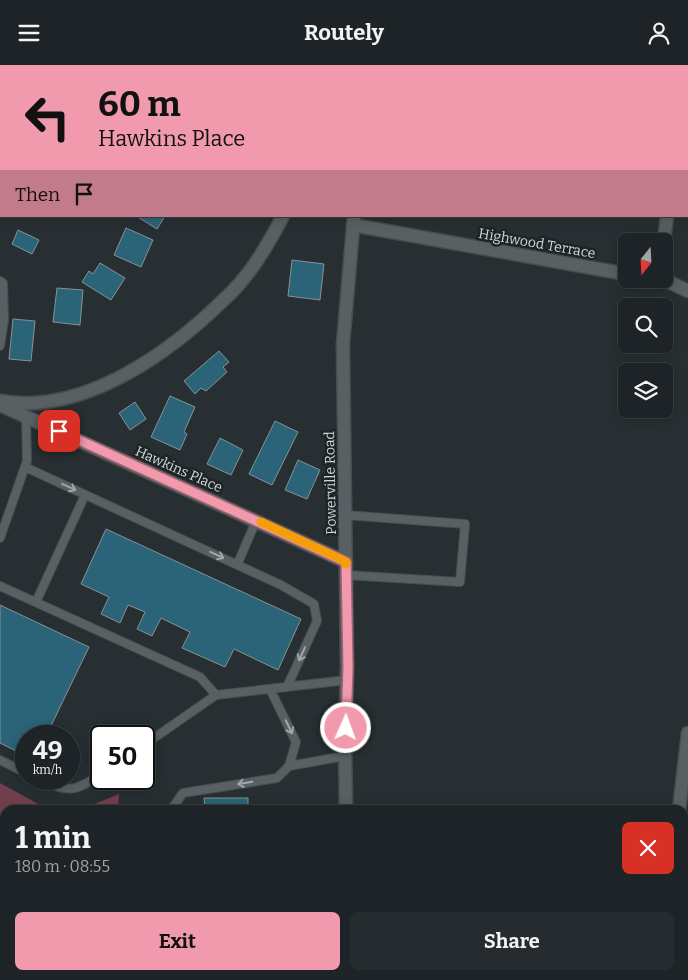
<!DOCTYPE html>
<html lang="en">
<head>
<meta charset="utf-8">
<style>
	body { margin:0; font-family:Bitter,serif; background:#252b2e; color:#f1f3f6; height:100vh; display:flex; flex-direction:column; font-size:19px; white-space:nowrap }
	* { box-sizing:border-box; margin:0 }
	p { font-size:16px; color:#a0a4a7 }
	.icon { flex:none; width:28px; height:28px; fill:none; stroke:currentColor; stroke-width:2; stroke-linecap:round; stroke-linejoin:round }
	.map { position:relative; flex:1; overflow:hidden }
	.panel { position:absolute; left:0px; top:740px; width:689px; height:175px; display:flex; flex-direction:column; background:#1d2326; border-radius:15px 15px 0 0; box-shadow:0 2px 12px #0003,0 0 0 1px #3b4043 }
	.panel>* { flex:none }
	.banner { position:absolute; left:0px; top:0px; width:689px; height:152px; box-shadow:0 2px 12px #0003,0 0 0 1px #3b4043; background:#f29aad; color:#111; overflow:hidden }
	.needle { width:32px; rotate:198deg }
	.buttons { position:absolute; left:618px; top:168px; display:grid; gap:10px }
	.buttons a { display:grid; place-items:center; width:55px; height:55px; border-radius:8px; background:#1d2326; box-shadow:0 2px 12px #0003,0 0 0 1px #3b4043; font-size:25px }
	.speed { position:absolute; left:15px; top:660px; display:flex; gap:10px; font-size:25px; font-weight:700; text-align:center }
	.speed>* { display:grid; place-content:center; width:65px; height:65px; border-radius:50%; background:#1d2326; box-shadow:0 2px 12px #0003,0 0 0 1px #3b4043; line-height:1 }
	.speed small { font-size:12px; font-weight:400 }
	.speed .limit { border:2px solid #111; border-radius:8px; background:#fff; color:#111 }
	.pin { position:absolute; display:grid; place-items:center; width:42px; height:42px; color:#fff; margin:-21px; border-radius:10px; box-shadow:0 2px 8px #0006 }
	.me { position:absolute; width:55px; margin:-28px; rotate:2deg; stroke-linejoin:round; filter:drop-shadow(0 0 4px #0008) }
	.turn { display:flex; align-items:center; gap:18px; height:105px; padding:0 15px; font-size:22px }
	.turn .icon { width:65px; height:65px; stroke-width:2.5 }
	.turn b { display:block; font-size:35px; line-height:42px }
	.then { display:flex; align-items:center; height:48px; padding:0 15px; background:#0003; gap:10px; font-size:19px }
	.round { display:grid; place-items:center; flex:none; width:52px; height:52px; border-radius:8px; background:#252b2e }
	.headline { display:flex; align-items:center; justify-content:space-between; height:85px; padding:0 15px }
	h1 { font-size:30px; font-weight:700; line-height:38px }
	.button { display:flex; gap:10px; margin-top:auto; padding:10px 15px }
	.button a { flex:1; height:58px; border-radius:8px; background:#f29aad; color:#111; font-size:20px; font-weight:700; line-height:58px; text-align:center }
	.button a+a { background:#252b2e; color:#f1f3f6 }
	header { display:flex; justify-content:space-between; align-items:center; height:65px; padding:0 15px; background:#1d2326; font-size:22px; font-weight:700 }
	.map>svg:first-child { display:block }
	.green { fill:#743f4c }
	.building { fill:#2b6478; stroke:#889194 }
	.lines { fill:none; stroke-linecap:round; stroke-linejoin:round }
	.service-casing { stroke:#464d4f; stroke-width:10 }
	.minor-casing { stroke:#464d4f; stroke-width:15 }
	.tertiary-casing { stroke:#464d4f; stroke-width:15 }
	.secondary-casing { stroke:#464d4f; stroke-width:15 }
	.service { stroke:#586063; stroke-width:8 }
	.minor { stroke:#586063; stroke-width:12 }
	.tertiary { stroke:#586063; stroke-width:12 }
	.secondary { stroke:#586063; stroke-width:12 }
	.oneway { stroke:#a1a7aa }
	.route-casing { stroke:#9d6470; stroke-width:12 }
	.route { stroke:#f29aad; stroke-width:9 }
	.slow { stroke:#f59e0b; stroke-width:9 }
	.labels { text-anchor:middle; stroke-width:5; stroke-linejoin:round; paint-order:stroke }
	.street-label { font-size:14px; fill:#d2d7d9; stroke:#1d2528 }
</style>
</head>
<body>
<header><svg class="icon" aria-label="menu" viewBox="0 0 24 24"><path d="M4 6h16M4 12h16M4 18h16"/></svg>Routely<svg class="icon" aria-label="person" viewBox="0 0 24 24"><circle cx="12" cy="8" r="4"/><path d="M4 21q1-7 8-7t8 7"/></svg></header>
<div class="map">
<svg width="688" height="915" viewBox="0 0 688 915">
	<rect width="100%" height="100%" fill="#272f32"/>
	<path class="green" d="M0,718L49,745H5V910H306V915H0Z
		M119,729L118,745H80Z"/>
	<path class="building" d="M136,151H165L157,164Z
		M126,163L153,175L141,202L114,190Z
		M18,165L39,175L32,189L12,179Z
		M292,195L324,199L320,235L288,231Z
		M100,198L125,213L111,235L82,217L89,206L93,209Z
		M57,223L83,225L80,260L53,257Z
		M13,254L35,256L31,296L9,294Z
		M219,286L229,297L223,302L227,307L206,326L201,323L195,329L184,316Z
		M170,331L195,342L184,367L187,369L180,385L151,372Z
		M135,337L146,354L130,365L119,348Z
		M275,356L298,367L272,420L249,409Z
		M220,373L243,385L231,410L207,399Z
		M298,395L320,405L307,434L285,425Z
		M106,464L301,554L278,605L234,584L225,602L182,583L190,567L161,553L152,571L137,564L145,547L128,540L120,558L101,549L109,532L81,519Z
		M0,540L89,582L50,663L49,671H26V691L0,678Z
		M204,733H248V745H205Z"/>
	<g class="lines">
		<defs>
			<path id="service" d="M0,216L3,218L4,255L0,281
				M25,402L281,520L314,539L317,556L287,622
				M345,450L465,459L460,517L346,510
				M0,473L27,396L26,351
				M237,500L256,456
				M0,521L200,612L216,630
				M36,537L85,430
				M144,680L216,630L347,615
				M0,695L26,708
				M289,701L345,691
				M39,714C68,728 75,727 101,709
				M171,745L183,728L277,713L289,701L296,677L270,624"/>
			<path id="minor" d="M686,1V0
				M353,160L626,209
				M664,177L667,151
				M663,214L688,226
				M679,745L688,668
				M432,910L465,915
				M660,915L661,910"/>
			<path id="tertiary" d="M348,1L349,0
				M0,336C78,350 159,295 213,245C222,236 232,228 240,218C257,199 271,174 283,151
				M0,340L346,497"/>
			<path id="secondary" d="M367,1V0
				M346,745L345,679L347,602L343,279L354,151
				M348,910V915"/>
		</defs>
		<use href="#service" class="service-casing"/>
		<use href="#minor" class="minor-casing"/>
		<use href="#tertiary" class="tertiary-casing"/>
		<use href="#secondary" class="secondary-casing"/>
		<use href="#service" class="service"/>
		<use href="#minor" class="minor"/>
		<use href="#tertiary" class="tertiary"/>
		<use href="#secondary" class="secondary"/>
	</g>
	<defs><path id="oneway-shaft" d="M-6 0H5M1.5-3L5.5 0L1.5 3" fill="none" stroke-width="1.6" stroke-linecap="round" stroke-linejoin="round" transform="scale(1.25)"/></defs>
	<g class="oneway">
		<use href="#oneway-shaft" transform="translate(69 422) rotate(25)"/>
		<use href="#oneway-shaft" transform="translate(217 490) rotate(25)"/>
		<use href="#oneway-shaft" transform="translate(302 589) rotate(114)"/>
		<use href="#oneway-shaft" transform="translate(289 662) rotate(65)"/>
		<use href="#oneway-shaft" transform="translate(245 718) rotate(170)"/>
	</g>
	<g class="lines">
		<defs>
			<path id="route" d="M59,366L346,497L348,602L346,663"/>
		</defs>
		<use href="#route" class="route-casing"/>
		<use href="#route" class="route"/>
		<path class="slow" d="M261,457L336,492L346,497V499"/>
	</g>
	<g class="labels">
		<g class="street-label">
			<text transform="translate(537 178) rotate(10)" y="5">Highwood Terrace</text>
			<text transform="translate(179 404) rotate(24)" y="5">Hawkins Place</text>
			<text transform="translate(330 418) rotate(-91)" y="5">Powerville Road</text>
		</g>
	</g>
</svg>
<div class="buttons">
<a><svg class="needle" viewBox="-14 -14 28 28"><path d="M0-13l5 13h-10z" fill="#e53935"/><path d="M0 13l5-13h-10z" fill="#a0a4a7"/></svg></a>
<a><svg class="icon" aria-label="search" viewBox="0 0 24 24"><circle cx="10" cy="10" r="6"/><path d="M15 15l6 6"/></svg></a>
<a><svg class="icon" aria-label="layers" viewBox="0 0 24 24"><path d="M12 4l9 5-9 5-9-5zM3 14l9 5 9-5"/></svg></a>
</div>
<div class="speed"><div>49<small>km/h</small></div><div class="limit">50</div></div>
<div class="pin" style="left:59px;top:366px;background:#d93025"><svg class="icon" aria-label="arrive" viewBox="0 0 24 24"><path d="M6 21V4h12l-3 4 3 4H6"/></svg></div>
<svg class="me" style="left:346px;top:663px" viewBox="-20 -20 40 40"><circle r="17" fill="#f29aad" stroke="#fff" stroke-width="3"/><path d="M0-11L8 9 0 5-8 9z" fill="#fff"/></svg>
<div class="banner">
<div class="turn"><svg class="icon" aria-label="left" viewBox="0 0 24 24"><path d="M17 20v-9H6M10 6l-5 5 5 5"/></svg><div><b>60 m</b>Hawkins Place</div></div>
<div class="then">Then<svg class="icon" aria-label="arrive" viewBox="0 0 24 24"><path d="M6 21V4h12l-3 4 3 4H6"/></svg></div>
</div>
<section class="panel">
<div class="headline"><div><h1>1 min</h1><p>180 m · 08:55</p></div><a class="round" style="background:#d93025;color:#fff"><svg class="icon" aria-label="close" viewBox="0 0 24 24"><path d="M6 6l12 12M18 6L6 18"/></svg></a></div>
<div class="button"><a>Exit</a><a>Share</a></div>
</section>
</div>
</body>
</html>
